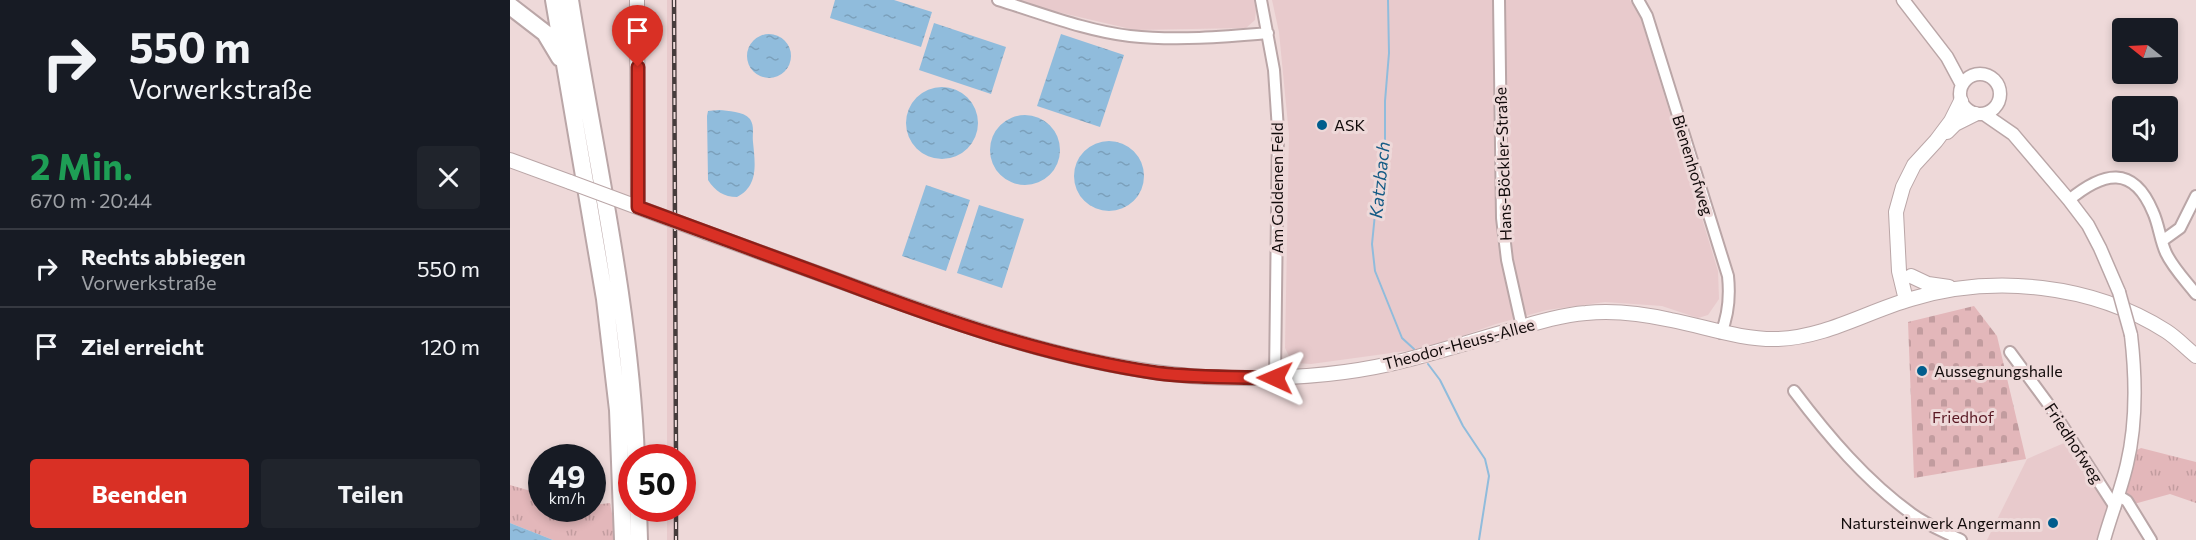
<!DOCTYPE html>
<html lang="de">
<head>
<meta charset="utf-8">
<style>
	body { margin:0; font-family:Commissioner,sans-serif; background:#20242c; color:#f1f3f6; height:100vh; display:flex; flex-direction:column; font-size:22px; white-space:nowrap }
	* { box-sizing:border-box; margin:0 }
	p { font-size:20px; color:#9ea1a6 }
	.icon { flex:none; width:33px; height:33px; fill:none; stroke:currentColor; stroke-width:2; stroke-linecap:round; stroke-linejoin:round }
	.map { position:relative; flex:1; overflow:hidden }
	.panel { display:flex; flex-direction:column; background:#171b24; width:510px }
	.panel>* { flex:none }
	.top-card { background:#171b24; color:#f1f3f6; overflow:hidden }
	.needle { width:39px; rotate:288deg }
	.tools { position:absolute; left:1602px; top:18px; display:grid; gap:12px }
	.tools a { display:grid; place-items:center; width:66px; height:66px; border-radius:6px; background:#171b24; box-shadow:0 3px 9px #0003; font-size:30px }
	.speed { position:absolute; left:18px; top:444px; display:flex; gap:12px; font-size:30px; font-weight:700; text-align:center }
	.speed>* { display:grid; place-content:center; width:78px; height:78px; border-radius:50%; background:#171b24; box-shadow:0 3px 9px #0003; line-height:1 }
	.speed small { font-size:15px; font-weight:400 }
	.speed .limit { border:9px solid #d22; background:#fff; color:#111 }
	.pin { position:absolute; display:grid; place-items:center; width:51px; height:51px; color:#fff; margin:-62px -26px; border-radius:50% 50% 50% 0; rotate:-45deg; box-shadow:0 0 6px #0007 }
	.pin .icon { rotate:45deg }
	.me { position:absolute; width:66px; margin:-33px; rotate:271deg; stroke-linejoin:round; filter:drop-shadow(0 0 4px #0008) }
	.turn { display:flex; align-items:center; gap:21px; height:126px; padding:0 30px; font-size:27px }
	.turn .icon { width:78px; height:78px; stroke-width:2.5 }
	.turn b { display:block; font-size:42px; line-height:51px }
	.round { display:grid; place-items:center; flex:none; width:63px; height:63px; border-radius:6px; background:#20242c }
	.head { display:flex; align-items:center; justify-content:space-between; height:102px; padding:0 30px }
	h1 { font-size:36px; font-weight:700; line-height:45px; color:#1e9e55 }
	.primary-button { display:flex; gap:12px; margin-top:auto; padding:12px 30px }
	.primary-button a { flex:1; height:69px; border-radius:6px; background:#d93025; color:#fff; font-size:24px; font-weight:700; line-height:69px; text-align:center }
	.primary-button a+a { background:#20242c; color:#f1f3f6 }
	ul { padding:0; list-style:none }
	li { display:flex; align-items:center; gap:18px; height:78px; padding:0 30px; border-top:2px solid #363941 }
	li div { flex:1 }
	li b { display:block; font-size:22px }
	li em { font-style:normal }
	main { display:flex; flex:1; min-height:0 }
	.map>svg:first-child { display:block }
	.built { fill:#e8cacc }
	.grass { fill:url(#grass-tufts) }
	.cemetery { fill:url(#cemetery-stones) }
	.water { fill:url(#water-ripples) }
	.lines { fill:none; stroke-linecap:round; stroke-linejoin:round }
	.stream { stroke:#90bcdc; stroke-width:2 }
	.minor-casing { stroke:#baa6a7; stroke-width:14 }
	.tertiary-casing { stroke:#baa6a7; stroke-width:15 }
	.secondary-casing { stroke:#baa6a7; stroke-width:16 }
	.trunk-casing { stroke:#baa6a7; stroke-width:20 }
	.minor { stroke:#fff; stroke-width:10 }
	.tertiary { stroke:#fff; stroke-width:12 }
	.secondary { stroke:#fff; stroke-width:14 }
	.trunk { stroke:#fff; stroke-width:16 }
	.rail-casing { stroke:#463c3c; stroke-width:4.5 }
	.rail { stroke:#eed9d9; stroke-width:2; stroke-dasharray:7; stroke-linecap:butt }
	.tertiary-bridge-casing { stroke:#baa6a7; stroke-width:15; stroke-linecap:butt }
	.secondary-bridge-casing { stroke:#baa6a7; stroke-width:16; stroke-linecap:butt }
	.tertiary-bridge { stroke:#fff; stroke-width:12 }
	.secondary-bridge { stroke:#fff; stroke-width:14 }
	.route-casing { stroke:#8d1f18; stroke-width:15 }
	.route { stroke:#d93025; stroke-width:10 }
	.poi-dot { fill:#005d8d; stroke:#eed9d9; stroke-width:2 }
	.labels { text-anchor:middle; stroke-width:6; stroke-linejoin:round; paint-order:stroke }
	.poi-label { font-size:16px; fill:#120b0b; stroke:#eed9d9; text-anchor:start }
	.street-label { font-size:16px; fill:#120b0b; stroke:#eed9d9 }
	.park-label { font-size:16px; fill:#5a1924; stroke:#eed9d9 }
	.water-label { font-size:18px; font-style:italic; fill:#145b85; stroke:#eed9d9 }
</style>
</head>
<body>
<main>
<section class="panel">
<div class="top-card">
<div class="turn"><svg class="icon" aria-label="right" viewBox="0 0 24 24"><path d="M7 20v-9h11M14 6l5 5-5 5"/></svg><div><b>550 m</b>Vorwerkstraße</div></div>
</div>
<div class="head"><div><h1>2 Min.</h1><p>670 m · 20:44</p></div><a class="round"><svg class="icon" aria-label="close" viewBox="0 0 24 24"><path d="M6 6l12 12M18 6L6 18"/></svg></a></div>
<ul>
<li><svg class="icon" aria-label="right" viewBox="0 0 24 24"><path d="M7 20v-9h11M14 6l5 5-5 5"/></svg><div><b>Rechts abbiegen</b><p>Vorwerkstraße</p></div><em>550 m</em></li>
<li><svg class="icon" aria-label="arrive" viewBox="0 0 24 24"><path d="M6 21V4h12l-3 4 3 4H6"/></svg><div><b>Ziel erreicht</b></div><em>120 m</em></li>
</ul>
<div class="primary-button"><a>Beenden</a><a>Teilen</a></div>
</section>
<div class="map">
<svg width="1686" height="540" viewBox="0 0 1686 540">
	<defs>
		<pattern id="grass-tufts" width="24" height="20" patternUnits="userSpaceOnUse" patternTransform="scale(1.5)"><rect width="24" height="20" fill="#e3b7ba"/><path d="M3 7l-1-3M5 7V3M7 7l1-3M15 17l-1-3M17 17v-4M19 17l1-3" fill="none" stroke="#c29c9f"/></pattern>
		<pattern id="cemetery-stones" width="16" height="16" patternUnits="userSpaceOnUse" patternTransform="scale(1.5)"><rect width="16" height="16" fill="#e3b7ba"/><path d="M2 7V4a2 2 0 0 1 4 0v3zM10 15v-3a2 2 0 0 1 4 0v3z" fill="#c29c9f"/></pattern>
		<pattern id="water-ripples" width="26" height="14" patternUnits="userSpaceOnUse" patternTransform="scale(1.5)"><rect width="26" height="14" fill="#90bcdc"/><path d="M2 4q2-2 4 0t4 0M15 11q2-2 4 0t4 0" fill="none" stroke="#7ba0bb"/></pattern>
	</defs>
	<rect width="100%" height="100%" fill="#eed9d9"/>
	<path class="built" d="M157,0H167L168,458L157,457Z
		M510,0H744L746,10L745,20L736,28L625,30L539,10Z
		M762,0H1120L1131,19L1208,271L1209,299L1198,315L1188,318L1152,306L1095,302L1037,310L986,324L918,348L801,364L785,363L780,358L775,348L779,135L769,32Z
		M1561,440L1598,506L1588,540H1477L1517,459Z
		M157,509H168V540H157Z"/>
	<path class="grass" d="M1631,448L1686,462V503L1660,494L1624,504L1615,494L1627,450Z
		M0,485L31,494L32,508H82L83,505L100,503L103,519V540H43L0,523Z"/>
	<path class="cemetery" d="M1464,306L1487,336L1516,459L1404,478L1398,322Z"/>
	<path class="water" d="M325,0H384L422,12L411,47L320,18Z
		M424,23L496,47L481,94L409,70Z
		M237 56a22 22 0 1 1 44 0a22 22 0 1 1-44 0Z
		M551,34L614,55L590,127L527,106Z
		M396 123a36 36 0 1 1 72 0a36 36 0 1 1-72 0Z
		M209,110C218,111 233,111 240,119C245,127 242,134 243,142C245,163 249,186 227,197C214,197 205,191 198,180L197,116L198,111Z
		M480 150a35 35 0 1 1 70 0a35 35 0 1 1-70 0Z
		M564 176a35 35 0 1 1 70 0a35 35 0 1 1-70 0Z
		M416,185L460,200L436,271L392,256Z
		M469,205L514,219L492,288L447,273Z
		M0,523L43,540H0Z"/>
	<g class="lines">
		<path class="stream" d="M878,0L879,53L875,101V161L868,184L862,244L865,271L892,338L904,349
			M918,364L930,380L953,426L975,459L979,476L969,540"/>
		<defs>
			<path id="minor" d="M488,0C531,13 576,31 620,36C666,41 713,37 758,33
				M751,0L764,70L768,130L765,378
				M989,0L992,218L997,260L1012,327
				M1128,0L1137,16L1218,276C1220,295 1218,316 1211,333
				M1559,200C1593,172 1623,164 1643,212C1649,225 1650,240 1656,253C1663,268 1676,281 1686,294
				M1652,241L1670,228L1686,196
				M1500,352L1539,405L1605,507
				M1284,391C1318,436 1356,481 1402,514C1417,525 1435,532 1451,540
				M1609,496L1617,501L1641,540"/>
			<path id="tertiary" d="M1393,0L1437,57L1452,85
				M1450 94a20 20 0 1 1 40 0a20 20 0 1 1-40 0Z
				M1474,114L1503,134L1559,200L1578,225L1590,248L1609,292
				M1594,540C1601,515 1611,490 1617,464C1627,422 1626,378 1621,335"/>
			<path id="secondary" d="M127,0L128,206
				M1437,132L1445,124L1465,114
				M0,160L60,182
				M197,233C253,253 309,274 365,294C472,333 581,370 695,377C762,380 832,377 896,360C931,351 966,340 1001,330C1025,323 1051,315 1076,313C1104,310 1134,314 1161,320C1197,327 1231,340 1268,339C1316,337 1356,312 1401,299C1484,274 1582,284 1656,331C1667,338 1676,348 1686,356
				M1401,276L1418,284L1439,287
				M1396,300L1389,271L1386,212L1393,187L1404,165L1426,141L1441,121L1451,101"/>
			<path id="trunk" d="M44,0L95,299L108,410L113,540
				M60,0C84,151 120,304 126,458
				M0,6L35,33L50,58
				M128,508L129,540"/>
		</defs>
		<use href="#minor" class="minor-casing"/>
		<use href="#tertiary" class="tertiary-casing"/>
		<use href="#secondary" class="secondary-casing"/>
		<use href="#trunk" class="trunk-casing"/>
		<use href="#minor" class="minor"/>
		<use href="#tertiary" class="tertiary"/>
		<use href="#secondary" class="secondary"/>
		<use href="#trunk" class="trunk"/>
		<defs>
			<path id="rail" d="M164,0L166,458
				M166,508V540"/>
		</defs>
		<use href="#rail" class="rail-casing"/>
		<use href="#rail" class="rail"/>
		<defs>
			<path id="tertiary-bridge" d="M1609,292L1621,335"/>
			<path id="secondary-bridge" d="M60,182L197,233"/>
		</defs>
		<use href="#tertiary-bridge" class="tertiary-bridge-casing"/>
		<use href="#secondary-bridge" class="secondary-bridge-casing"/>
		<use href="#tertiary-bridge" class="tertiary-bridge"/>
		<use href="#secondary-bridge" class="secondary-bridge"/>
	</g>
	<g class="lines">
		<defs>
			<path id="route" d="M128,67V207C195,232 262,256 329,281C432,320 537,357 647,373C686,378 726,377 765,378"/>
		</defs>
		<use href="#route" class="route-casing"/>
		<use href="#route" class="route"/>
	</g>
	<g class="poi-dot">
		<circle cx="812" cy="125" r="6"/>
		<circle cx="1412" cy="371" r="6"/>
		<circle cx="1543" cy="523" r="6"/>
	</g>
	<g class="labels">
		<g class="poi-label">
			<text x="824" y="131">ASK</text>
			<text x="1424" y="377">Aussegnungshalle</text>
			<text x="1531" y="529" text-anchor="end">Natursteinwerk Angermann</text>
		</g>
		<g class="street-label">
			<text transform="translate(993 164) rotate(-92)" y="6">Hans-Böckler-Straße</text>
			<text transform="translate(1183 165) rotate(73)" y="6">Bienenhofweg</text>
			<text transform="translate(767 188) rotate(-90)" y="6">Am Goldenen Feld</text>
			<text transform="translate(949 344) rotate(-15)" y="6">Theodor-Heuss-Allee</text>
			<text transform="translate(1564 443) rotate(57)" y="6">Friedhofweg</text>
		</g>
		<g class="park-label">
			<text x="1453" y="423">Friedhof</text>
		</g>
		<g class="water-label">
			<text transform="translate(870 180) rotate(-84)" y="6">Katzbach</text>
		</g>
	</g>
</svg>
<div class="tools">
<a><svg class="needle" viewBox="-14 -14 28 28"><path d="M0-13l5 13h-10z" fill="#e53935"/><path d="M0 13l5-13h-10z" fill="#9ea1a6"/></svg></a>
<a><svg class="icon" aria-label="sound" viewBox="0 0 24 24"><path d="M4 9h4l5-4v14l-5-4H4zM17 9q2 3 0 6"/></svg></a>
</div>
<div class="speed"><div>49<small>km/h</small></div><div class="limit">50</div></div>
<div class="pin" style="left:128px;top:67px;background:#d93025"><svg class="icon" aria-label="arrive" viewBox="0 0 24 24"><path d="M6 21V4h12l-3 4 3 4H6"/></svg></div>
<svg class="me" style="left:765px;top:378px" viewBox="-20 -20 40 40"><path d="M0-17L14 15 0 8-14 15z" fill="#d93025" stroke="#fff" stroke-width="4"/></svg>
</div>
</main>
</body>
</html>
